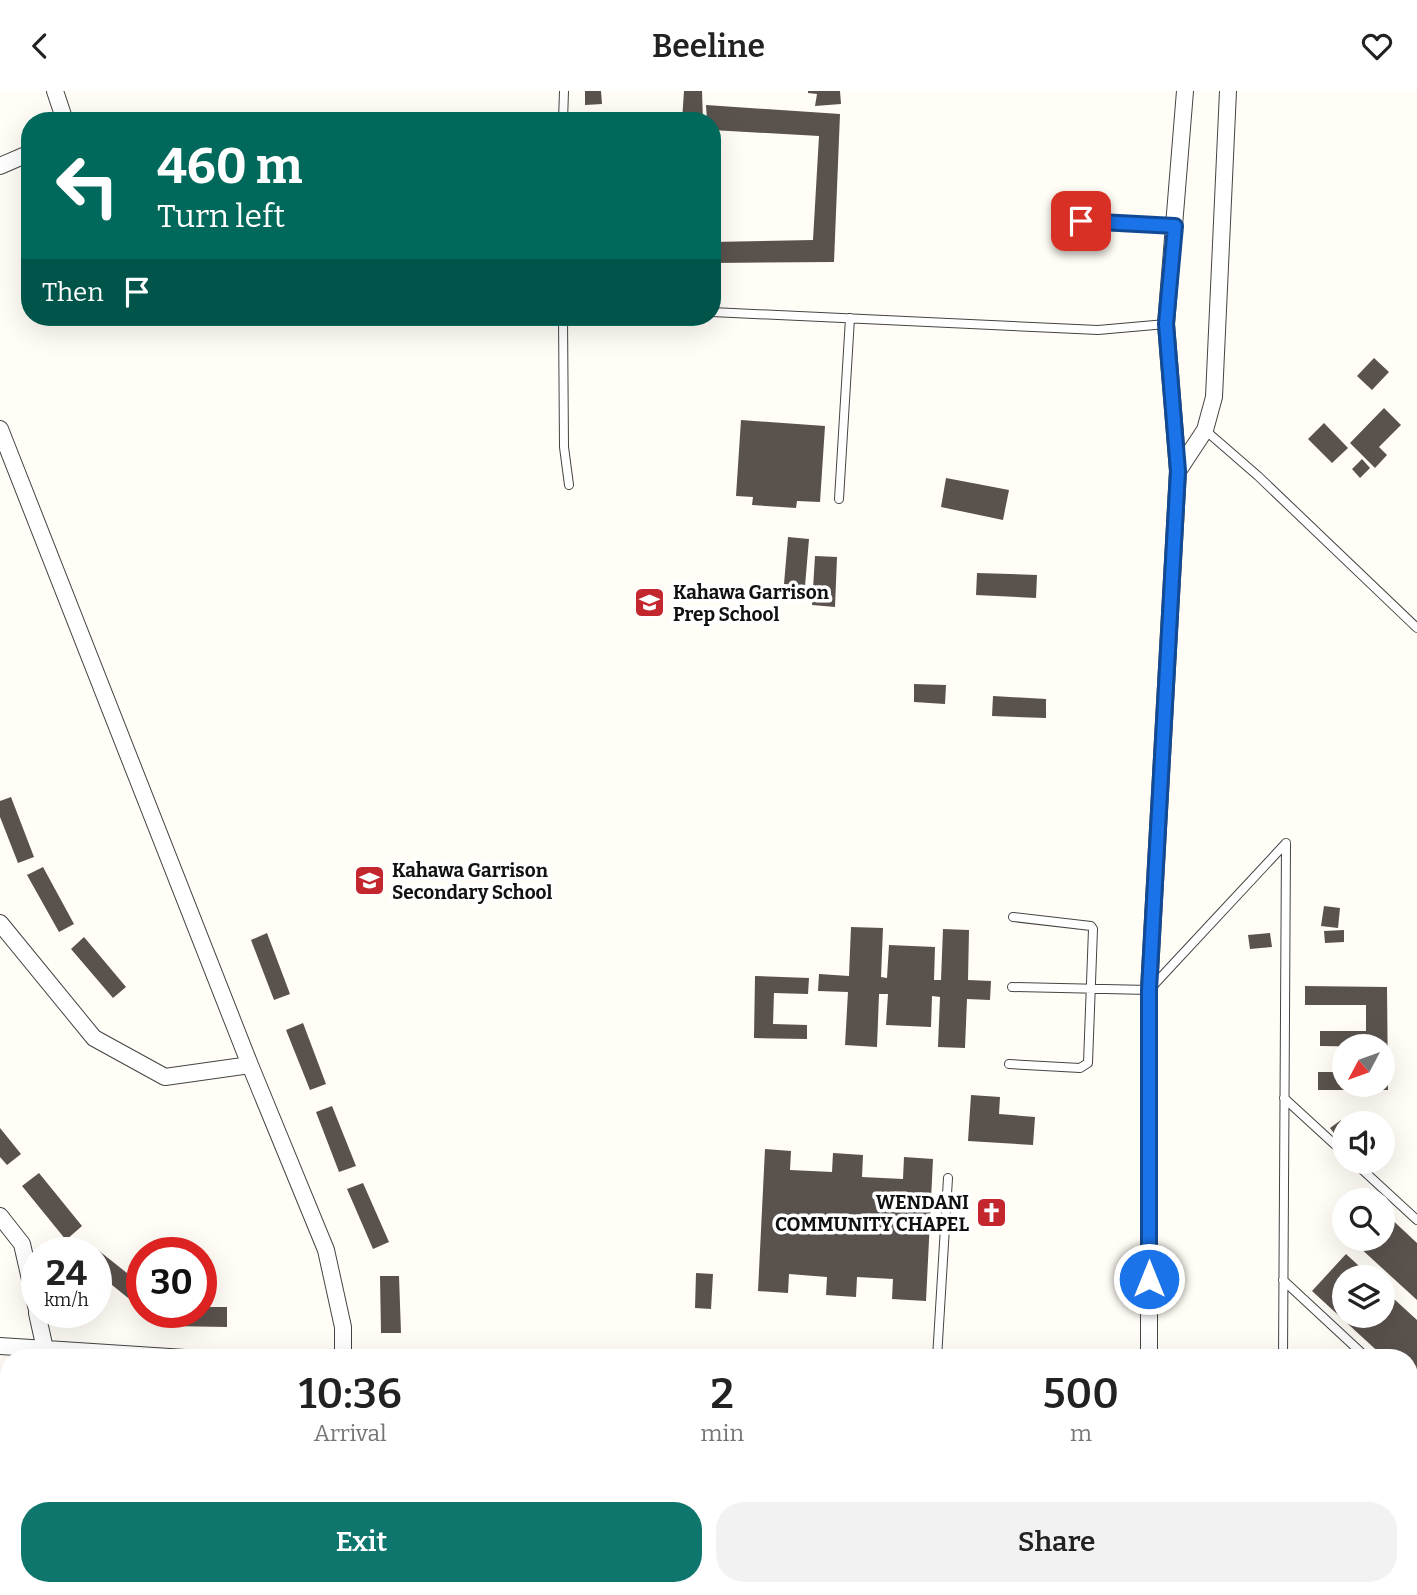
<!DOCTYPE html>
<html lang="en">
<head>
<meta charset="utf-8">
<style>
	body { margin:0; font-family:Bitter,serif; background:#f2f2f2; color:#222; height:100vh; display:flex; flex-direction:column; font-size:26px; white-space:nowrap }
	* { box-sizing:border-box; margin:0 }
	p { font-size:23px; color:#767676 }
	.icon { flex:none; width:38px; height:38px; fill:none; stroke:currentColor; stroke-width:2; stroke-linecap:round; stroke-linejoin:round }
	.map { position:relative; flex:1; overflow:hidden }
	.panel { position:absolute; left:0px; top:1258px; width:1418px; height:247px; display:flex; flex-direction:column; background:#fff; border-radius:28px 28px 0 0; box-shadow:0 7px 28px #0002 }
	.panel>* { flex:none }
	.guide { position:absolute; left:21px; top:21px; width:700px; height:214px; border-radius:28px; box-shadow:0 7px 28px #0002; background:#00695c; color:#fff; overflow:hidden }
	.needle { width:46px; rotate:229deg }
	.controls { position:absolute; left:1332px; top:943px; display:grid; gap:14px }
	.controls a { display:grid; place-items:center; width:63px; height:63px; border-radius:50%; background:#fff; box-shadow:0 7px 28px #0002; font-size:35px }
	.speed { position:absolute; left:21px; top:1146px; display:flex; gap:14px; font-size:35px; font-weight:700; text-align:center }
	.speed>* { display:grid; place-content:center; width:91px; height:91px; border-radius:50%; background:#fff; box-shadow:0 7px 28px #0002; line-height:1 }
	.speed small { font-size:18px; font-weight:400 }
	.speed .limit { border:10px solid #d22; background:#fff; color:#111 }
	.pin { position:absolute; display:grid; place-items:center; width:60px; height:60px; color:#fff; margin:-30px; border-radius:14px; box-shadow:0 4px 10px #0006 }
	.me { position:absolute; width:77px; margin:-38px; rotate:0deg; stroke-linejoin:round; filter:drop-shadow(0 0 5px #0008) }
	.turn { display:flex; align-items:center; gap:24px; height:147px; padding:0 21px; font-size:32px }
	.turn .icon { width:91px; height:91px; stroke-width:2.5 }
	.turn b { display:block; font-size:49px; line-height:60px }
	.then { display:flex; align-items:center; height:66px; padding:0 21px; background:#0003; gap:14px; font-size:26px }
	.eta { display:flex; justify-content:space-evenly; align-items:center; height:119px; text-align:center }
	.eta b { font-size:42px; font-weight:600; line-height:49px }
	.action { display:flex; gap:14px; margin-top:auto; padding:14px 21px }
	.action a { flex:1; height:80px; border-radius:28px; background:#0f766e; color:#fff; font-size:28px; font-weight:600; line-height:80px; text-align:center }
	.action a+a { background:#f2f2f2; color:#222 }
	header { display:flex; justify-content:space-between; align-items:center; height:91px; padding:0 21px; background:#fff; font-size:32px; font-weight:600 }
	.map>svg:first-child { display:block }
	.building { fill:#5a524d }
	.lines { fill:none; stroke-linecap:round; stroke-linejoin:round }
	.service-casing { stroke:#444; stroke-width:10 }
	.minor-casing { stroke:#444; stroke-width:18 }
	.service { stroke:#fff; stroke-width:8 }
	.minor { stroke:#fff; stroke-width:16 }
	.route-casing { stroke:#114b97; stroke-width:18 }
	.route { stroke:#1a73e8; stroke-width:12 }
	.labels { text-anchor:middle; stroke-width:7; stroke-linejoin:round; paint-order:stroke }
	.poi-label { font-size:19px; font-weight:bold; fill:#111; stroke:#fff; text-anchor:start }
</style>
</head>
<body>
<header><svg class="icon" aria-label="back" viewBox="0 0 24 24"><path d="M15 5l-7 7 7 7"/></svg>Beeline<svg class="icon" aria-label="heart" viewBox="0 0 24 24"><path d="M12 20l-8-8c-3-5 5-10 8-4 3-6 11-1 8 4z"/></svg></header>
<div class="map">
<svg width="1417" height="1504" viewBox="0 0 1417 1504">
	<rect width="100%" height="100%" fill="#fffdf5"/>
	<path class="building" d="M585,0H601L602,13L585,14Z
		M684,0H702L703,30H682Z
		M808,0H840L841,13L815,15L817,3L808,2Z
		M706,14L840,23L834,171L712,172V151L813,149L819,45L712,39V30H707Z
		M1374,267L1389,281L1372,299L1357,285Z
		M1384,317L1401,334L1379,356L1387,364L1375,377L1350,352Z
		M741,329L825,335L820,411L797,410L796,417L752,414L753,406L736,405Z
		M1324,332L1348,357L1332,372L1308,348Z
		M1362,368L1370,377L1360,387L1352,378Z
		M946,387L1009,399L1003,429L941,416Z
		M788,446L809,448L805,495L784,493Z
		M815,465L837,466L835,516L812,514Z
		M977,482L1037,484L1036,507L976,504Z
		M914,593L946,594L945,613L914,611Z
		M993,605L1046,608V627L992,625Z
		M11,706L34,766L18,772L0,726V710Z
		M43,776L74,833L59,841L27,784Z
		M1324,815L1340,817L1338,837L1321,835Z
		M851,836L883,837L881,886L887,887L889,854L935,856L934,889H941L943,838L969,839L968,889L991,890L990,909L967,908L965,957L938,956L940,906L932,905L931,936L886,934L888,903H879L877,956L845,954L848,901L818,900L819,883L849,885Z
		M1344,839V851L1325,852L1324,840Z
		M267,842L290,903L274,909L251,849Z
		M1270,842L1272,856L1250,858L1248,844Z
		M84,846L126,896L113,907L71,858Z
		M755,885L809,887L808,903L774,902L773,933L807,934V948L754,947Z
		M1305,895L1387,896L1388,999H1318V981H1344V994H1382V956L1320,955V940H1366V914H1305Z
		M303,932L326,993L310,999L286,939Z
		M971,1004L1000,1006L999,1023L1035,1026L1033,1054L968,1050Z
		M332,1015L356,1075L339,1081L316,1021Z
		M1341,1029L1344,1033V1041L1337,1046L1330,1037Z
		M0,1037L21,1063L7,1074L0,1066Z
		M765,1058L791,1060L790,1079L832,1081L833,1062L863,1064L862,1086L903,1088L904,1066L933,1068L926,1210L892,1208L893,1188L857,1186L856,1206L826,1204L827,1186L789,1183L788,1202L758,1200Z
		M39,1082L82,1135L66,1149L22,1095Z
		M363,1092L389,1151L373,1158L347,1098Z
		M1387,1124L1417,1152V1209L1358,1155L1364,1148H1382V1128Z
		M98,1159L142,1194V1211L138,1215L96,1181V1162Z
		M1346,1163L1371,1186H1344V1225H1382V1197L1417,1229V1297L1409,1289V1267H1385L1312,1200Z
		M696,1182L713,1183L711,1218L695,1217Z
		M380,1185H399L401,1242H381Z
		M201,1216H227V1236L168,1235V1222H201Z
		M1409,1468L1417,1476V1496L1410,1504H1353L1344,1496H1409Z"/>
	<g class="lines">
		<defs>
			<path id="service" d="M563,30L564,0
				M1081,130L1175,135
				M712,221L1098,239L1166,233
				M563,226L564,356L569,394
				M1205,339L1258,385L1417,537
				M839,408L850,227
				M1012,896L1149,899L1286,752
				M1009,973L1080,977L1088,972L1093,838L1091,835L1013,826
				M1284,1007L1344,1062
				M1354,1071L1417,1129
				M1283,1189L1367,1267
				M937,1267L948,1087
				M1283,1267L1286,752
				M1409,1306L1417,1314
				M1150,1496V1504
				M1294,1496V1504
				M325,1504V1496"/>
			<path id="minor" d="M55,0L65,30
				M0,75L30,62
				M0,338L250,974L326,1159L343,1236V1267
				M1178,380L1205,339L1214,306L1228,0
				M0,832L94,947L165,986L250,974
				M0,1125L22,1153L37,1219
				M37,1222L45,1258
				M0,1255L185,1267
				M1149,1267V899L1178,380L1166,233L1185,0"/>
		</defs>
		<use href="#service" class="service-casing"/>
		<use href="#minor" class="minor-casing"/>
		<use href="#service" class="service"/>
		<use href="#minor" class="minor"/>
	</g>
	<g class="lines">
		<defs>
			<path id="route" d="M1081,130L1175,135L1166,233L1178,380L1149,899V1188"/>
		</defs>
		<use href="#route" class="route-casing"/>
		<use href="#route" class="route"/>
	</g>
	<defs>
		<symbol id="school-square" viewBox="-11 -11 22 22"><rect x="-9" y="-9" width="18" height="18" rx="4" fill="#c4262e" stroke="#fff"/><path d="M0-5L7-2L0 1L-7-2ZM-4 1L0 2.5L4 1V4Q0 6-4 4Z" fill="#fff"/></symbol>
		<symbol id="church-square" viewBox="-11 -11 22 22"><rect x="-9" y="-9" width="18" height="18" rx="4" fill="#c4262e" stroke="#fff"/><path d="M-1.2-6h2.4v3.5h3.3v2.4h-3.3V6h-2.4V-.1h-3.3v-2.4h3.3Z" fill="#fff"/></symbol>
	</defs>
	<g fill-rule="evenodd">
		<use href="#school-square" x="632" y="494" width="35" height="35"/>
		<use href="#school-square" x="352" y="772" width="35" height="35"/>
		<use href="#church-square" x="974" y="1104" width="35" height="35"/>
	</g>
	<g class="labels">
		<g class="poi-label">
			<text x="673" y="508">Kahawa Garrison<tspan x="673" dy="22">Prep School</tspan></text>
			<text x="392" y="786">Kahawa Garrison<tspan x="392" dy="22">Secondary School</tspan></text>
			<text x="969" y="1118" text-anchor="end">WENDANI<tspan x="969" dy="22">COMMUNITY CHAPEL</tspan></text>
		</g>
	</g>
</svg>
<div class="controls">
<a><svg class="needle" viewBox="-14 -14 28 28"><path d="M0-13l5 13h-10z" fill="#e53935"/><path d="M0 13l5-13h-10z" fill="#767676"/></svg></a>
<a><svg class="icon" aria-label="sound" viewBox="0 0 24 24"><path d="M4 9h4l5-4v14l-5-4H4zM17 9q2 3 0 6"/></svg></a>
<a><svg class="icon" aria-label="search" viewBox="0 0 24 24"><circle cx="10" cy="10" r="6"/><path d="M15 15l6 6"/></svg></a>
<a><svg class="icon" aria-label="layers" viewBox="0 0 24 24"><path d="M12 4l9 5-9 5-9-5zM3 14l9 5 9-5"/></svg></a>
</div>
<div class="speed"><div>24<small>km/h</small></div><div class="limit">30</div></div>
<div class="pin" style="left:1081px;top:130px;background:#d93025"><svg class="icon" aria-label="arrive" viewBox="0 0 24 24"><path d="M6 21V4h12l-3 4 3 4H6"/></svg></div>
<svg class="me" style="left:1149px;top:1188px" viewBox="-20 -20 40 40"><circle r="17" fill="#1a73e8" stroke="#fff" stroke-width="3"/><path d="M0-11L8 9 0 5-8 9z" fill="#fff"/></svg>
<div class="guide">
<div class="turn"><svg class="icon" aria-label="left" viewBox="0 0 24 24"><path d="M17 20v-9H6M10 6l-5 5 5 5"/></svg><div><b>460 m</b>Turn left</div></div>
<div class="then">Then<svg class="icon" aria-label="arrive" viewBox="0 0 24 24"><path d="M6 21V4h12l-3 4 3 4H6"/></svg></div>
</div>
<section class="panel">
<div class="eta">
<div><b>10:36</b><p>Arrival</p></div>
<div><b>2</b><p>min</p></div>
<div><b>500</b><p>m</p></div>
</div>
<div class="action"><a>Exit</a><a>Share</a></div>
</section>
</div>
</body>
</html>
